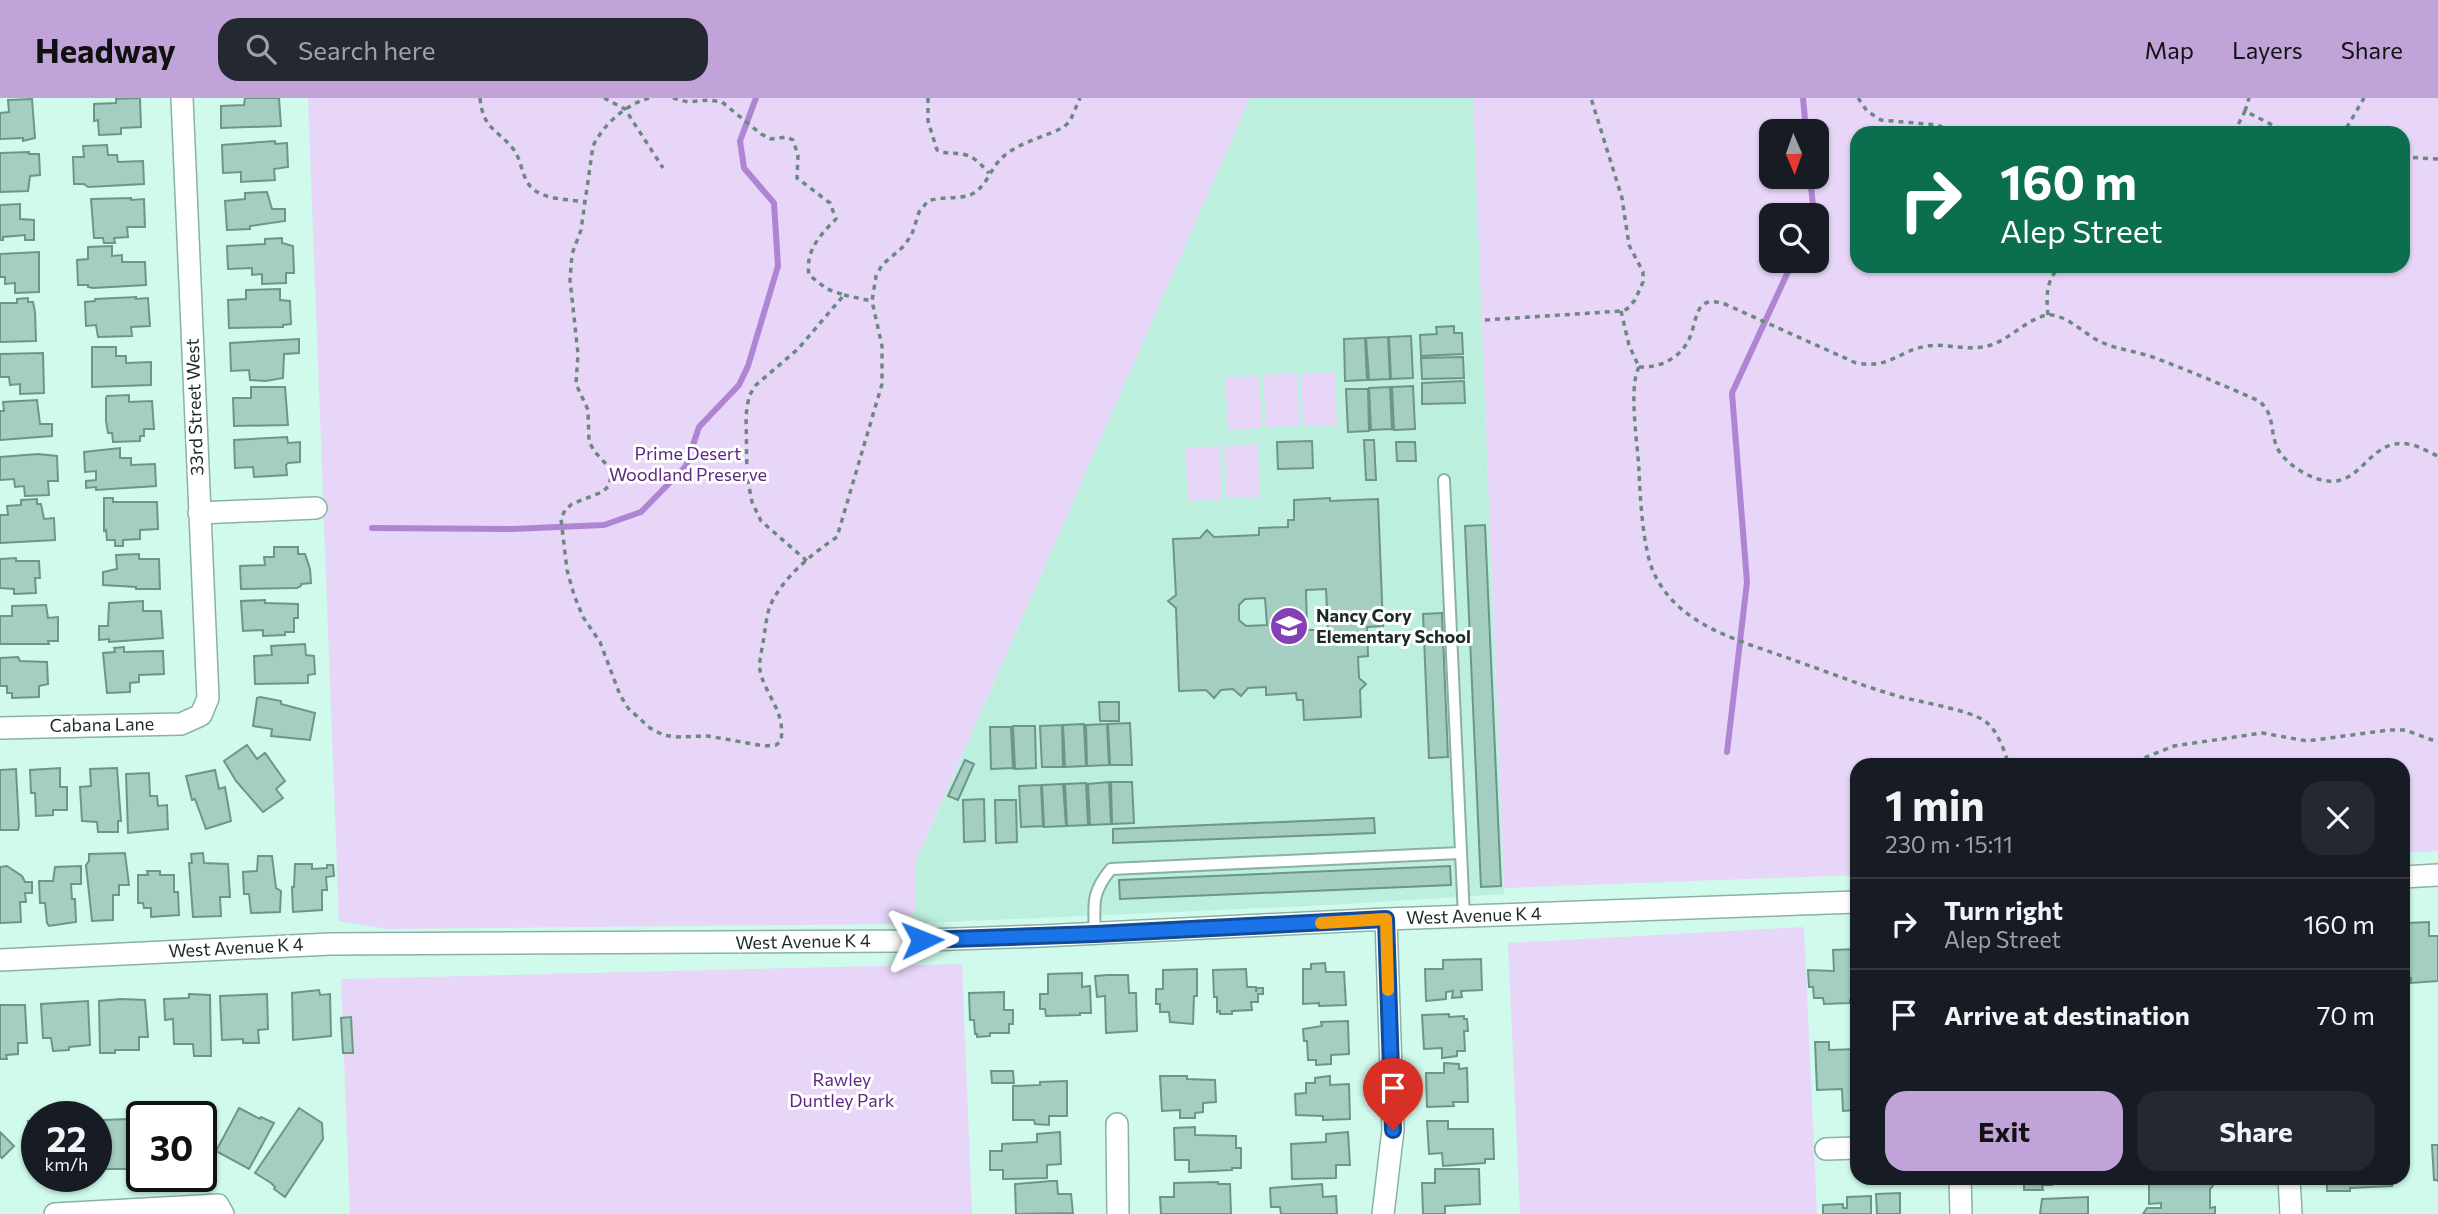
<!DOCTYPE html>
<html lang="en">
<head>
<meta charset="utf-8">
<style>
	body { margin:0; font-family:Commissioner,sans-serif; background:#242831; color:#f1f3f6; height:100vh; display:flex; flex-direction:column; font-size:26px; white-space:nowrap }
	* { box-sizing:border-box; margin:0 }
	p { font-size:23px; color:#9ea1a6 }
	.icon { flex:none; width:38px; height:38px; fill:none; stroke:currentColor; stroke-width:2; stroke-linecap:round; stroke-linejoin:round }
	.map { position:relative; flex:1; overflow:hidden }
	.sheet { position:absolute; left:1850px; top:660px; width:560px; height:427px; display:flex; flex-direction:column; background:#171b24; border-radius:21px; box-shadow:0 2px 5px #0004 }
	.sheet>* { flex:none }
	.banner { position:absolute; left:1850px; top:28px; width:560px; height:147px; border-radius:21px; box-shadow:0 2px 5px #0004; background:#0b6e4f; color:#fff; overflow:hidden }
	.needle { width:46px; rotate:178deg }
	.tools { position:absolute; left:1759px; top:21px; display:grid; gap:14px }
	.tools a { display:grid; place-items:center; width:70px; height:70px; border-radius:14px; background:#171b24; box-shadow:0 2px 5px #0004; font-size:35px }
	.speed { position:absolute; left:21px; top:1003px; display:flex; gap:14px; font-size:35px; font-weight:700; text-align:center }
	.speed>* { display:grid; place-content:center; width:91px; height:91px; border-radius:50%; background:#171b24; box-shadow:0 2px 5px #0004; line-height:1 }
	.speed small { font-size:18px; font-weight:400 }
	.speed .limit { border:4px solid #111; border-radius:10px; background:#fff; color:#111 }
	.pin { position:absolute; display:grid; place-items:center; width:60px; height:60px; color:#fff; margin:-72px -30px; border-radius:50% 50% 50% 0; rotate:-45deg; box-shadow:0 0 7px #0007 }
	.pin .icon { rotate:45deg }
	.me { position:absolute; width:77px; margin:-38px; rotate:88deg; stroke-linejoin:round; filter:drop-shadow(0 0 5px #0008) }
	.turn { display:flex; align-items:center; gap:24px; height:147px; padding:0 35px; font-size:32px }
	.turn .icon { width:91px; height:91px; stroke-width:2.5 }
	.turn b { display:block; font-size:49px; line-height:60px }
	.round { display:grid; place-items:center; flex:none; width:74px; height:74px; border-radius:21px; background:#242831 }
	.overview { display:flex; align-items:center; justify-content:space-between; height:119px; padding:0 35px }
	h1 { font-size:42px; font-weight:700; line-height:52px }
	.primary-button { display:flex; gap:14px; margin-top:auto; padding:14px 35px }
	.primary-button a { flex:1; height:80px; border-radius:21px; background:#c0a3d9; color:#111; font-size:28px; font-weight:700; line-height:80px; text-align:center }
	.primary-button a+a { background:#242831; color:#f1f3f6 }
	ul { padding:0; list-style:none }
	li { display:flex; align-items:center; gap:21px; height:91px; padding:0 35px; border-top:2px solid #363941 }
	li div { flex:1 }
	li b { display:block; font-size:26px }
	li em { font-style:normal }
	header { display:flex; align-items:center; gap:42px; box-sizing:border-box; height:98px; padding:0 35px; background:#c0a3d9; color:#111 }
	header strong { font-size:33px }
	nav { display:flex; gap:38px; margin-inline-start:auto; font-size:24px }
	.search { width:490px; height:63px; background:#242831; display:flex; align-items:center; gap:18px; box-sizing:border-box; padding:0 24px; border-radius:21px; color:#9ea1a6; font-size:26px }
	.map>svg:first-child { display:block }
	.built { fill:#bcefde }
	.green { fill:#e7d6f7; fill-rule:evenodd }
	.lines { fill:none; stroke-linecap:round; stroke-linejoin:round }
	.stream { stroke:#ae84d3; stroke-width:6 }
	.building { fill:#a4cec1; stroke:#6d9588; stroke-width:2; fill-rule:evenodd }
	.lane-casing { stroke:#89b2a5; stroke-width:14 }
	.street-casing { stroke:#89b2a5; stroke-width:24 }
	.path { stroke:#6c8880; stroke-width:3.5; stroke-dasharray:5 5; stroke-linecap:butt }
	.lane { stroke:#fff; stroke-width:10 }
	.street { stroke:#fff; stroke-width:21 }
	.route-casing { stroke:#114b97; stroke-width:18 }
	.route { stroke:#1a73e8; stroke-width:12 }
	.slow { stroke:#f59e0b; stroke-width:12 }
	.labels { text-anchor:middle; stroke-width:6; stroke-linejoin:round; paint-order:stroke }
	.street-label { font-size:18px; fill:#1a2a26; stroke:#fff }
	.park-label { font-size:18px; fill:#5e2784; stroke:#fff }
	.poi-label { font-size:18px; font-weight:bold; fill:#1a2a26; stroke:#fff; text-anchor:start }
</style>
</head>
<body>
<header>
<strong>Headway</strong>
<div class="search"><svg class="icon" aria-label="search" viewBox="0 0 24 24"><circle cx="10" cy="10" r="6"/><path d="M15 15l6 6"/></svg>Search here</div>
<nav><a>Map</a><a>Layers</a><a>Share</a></nav>
</header>
<div class="map">
<svg width="2438" height="1116" viewBox="0 0 2438 1116">
	<rect width="100%" height="100%" fill="#cffaec"/>
	<path class="built" d="M1250,0H1473L1504,796L1329,807L902,826L915,813L916,763Z"/>
	<path class="green" d="M308,0H1250L916,762L915,813L902,826L388,831L339,823Z
		M1473,0H2438V753L2403,755V667H1857V777L1504,790ZM1816,33V79H1771V33ZM2403,35V168H1857V35ZM1816,117V163H1771V117Z
		M1335,274L1337,327L1303,328L1301,276Z
		M1297,275L1300,328L1266,329L1263,277Z
		M1259,278L1262,330L1228,332L1225,279Z
		M1258,346L1260,399L1226,400L1224,348Z
		M1220,348L1222,401L1188,403L1185,350Z
		M1804,829L1817,1116H1520L1508,845Z
		M962,866L972,1116H350L341,881Z"/>
	<g class="lines">
		<path class="stream" d="M1803,0L1806,33
			M1810,79L1814,117
			M372,430L512,431L604,427L641,414L686,368L699,329L739,287L748,268L778,168L774,105L744,70L740,43L756,0
			M1727,654L1747,484L1732,295L1793,163"/>
	</g>
	<path class="building" d="M140,0L141,29L121,30V36L99,37L98,22L94,23V6L116,5V1Z
		M245,0H279L281,28L221,30V8L244,7Z
		M32,1L35,40L23,43V40L0,41V15L9,14L8,2Z
		M275,43V46L287,45L288,69L274,71L275,82L241,84V74L223,75L222,47Z
		M107,47L108,57H117L118,64L143,63L144,86L88,89L84,86H74L73,59H84L83,48Z
		M29,54V56H39L40,77L30,78L28,93L0,94V55Z
		M267,94L272,111H285V123L250,128V131L227,132L225,103L245,101V95Z
		M131,100V102L144,101L145,129H127L128,139L114,140L115,145H104L103,140H94L91,101Z
		M20,106V121L34,122V142H25V137L3,139V142H0V107Z
		M282,140V145L293,148L294,175H286V185L262,186V176L252,177V170L228,171L227,148L265,146V141Z
		M112,148V158L122,157V164H145L146,187L93,190L88,189V187H78L77,162L88,161V149Z
		M39,154V194L15,195V185L5,186V179H0V156Z
		M280,191V202L290,203L291,226L283,227V229L229,230L228,202L246,201V192Z
		M136,199V201L148,200L150,228L131,229L132,238L98,239L96,227L86,228L85,204L95,203V201Z
		M28,200V204H33L35,214L36,243L0,244V205H17V201Z
		M1454,228V235H1462L1463,256L1421,258L1420,237L1437,236L1436,229Z
		M1411,238L1413,280L1391,281L1389,239Z
		M1388,239L1390,281L1369,282L1366,240Z
		M1365,240L1367,282L1345,283L1344,241Z
		M299,241V255L284,256L283,280L266,283L250,282L249,272L231,273L230,245Z
		M92,249H116V258H126V265L151,264V287L92,289Z
		M43,255L44,295L20,296V286L10,287L9,279H0V256Z
		M1463,259L1464,280L1422,281L1421,260Z
		M1464,283L1465,305L1422,306V285Z
		M1413,288L1415,331L1394,332L1392,289Z
		M251,289H285L288,327L234,328L233,300H251Z
		M1390,289L1392,331L1371,332L1369,290Z
		M1346,291H1368L1369,333L1348,334Z
		M129,297V304L152,303L154,331H144V338H140V343L113,344L112,335H108L106,323V300L107,298Z
		M37,302L40,326H52V338L0,342V313H4L3,304Z
		M287,339L288,345L300,344V364L288,365L286,367L287,377L254,379L253,369L235,370L234,342Z
		M1364,342H1374L1376,382H1366Z
		M1312,343L1313,370L1278,371L1277,344Z
		M1396,344H1415L1416,363H1397Z
		M120,350V360H131V367L155,366L156,388L96,392V389L86,390V383L96,382V373L85,374L84,354Z
		M38,356L57,358L58,383H48L49,397L25,398L24,388L15,389L14,381L0,382V359Z
		M104,400H113V404H157L158,431L140,432V441L123,442V448H115V442H107L106,432L104,433Z
		M1330,400V403L1378,401L1383,528L1367,529L1368,558L1358,559L1359,580L1366,586L1360,592L1361,619L1304,622L1303,602H1297L1296,595L1266,597V589L1248,590L1241,598L1233,591L1221,592L1214,600L1206,592L1179,593L1176,510L1168,503L1176,497L1173,441L1200,440L1207,432L1214,439L1259,437V430L1288,429V422H1294V402ZM1326,491L1328,532H1307L1306,492ZM1265,500L1267,527L1246,528L1239,522V507L1245,501Z
		M37,401V406H41L44,421L54,420L55,442L0,445V417H8L7,408L21,407V402Z
		M1485,427L1501,788L1481,789L1465,428Z
		M274,449H298V456H305L310,471L311,485L301,486V488L297,490L241,491L240,468L265,467L264,459H274Z
		M139,456V461H159L160,491H136V489L103,487V474L117,471L116,457Z
		M16,460V463H39L40,480H35L36,495L14,496V491L0,490V461Z
		M265,502V505L298,506V520H294V534H285V537L263,538V532L243,533L241,503Z
		M143,503V513H161L163,540L109,544V541L99,542V528H108L109,505Z
		M46,507L48,520L58,519V543H48L49,546H0V518H12V508Z
		M1442,515L1448,659L1429,660L1423,516Z
		M305,546L306,557L314,558L315,576L308,577V585L255,586L254,558L272,557L271,548Z
		M124,549V554L163,553L164,576L139,577V584L130,585V594L107,595L103,555L115,554L114,550Z
		M18,559L20,563L47,564L48,586L39,588V599L12,600V595H7V588H0V560Z
		M260,599L281,603V606L315,615L310,642L271,638L272,631L253,628L257,600Z
		M1099,604H1119V623H1100Z
		M1130,625L1132,667H1110L1108,626Z
		M1084,626L1086,668L1065,669L1063,627Z
		M1107,626L1109,667L1087,668L1086,627Z
		M1062,627L1063,669H1042L1040,628Z
		M1013,628H1035L1036,670L1015,671Z
		M990,629H1011L1013,670L991,671Z
		M247,647L257,661L265,655L285,683L276,691L283,700L263,714L236,683L224,663Z
		M965,662L974,666L958,702L948,698Z
		M60,670V689H67V712H53V717L36,718L35,695H31L30,672Z
		M117,670L121,723H118V734H98L97,724L82,723L80,689L91,688L90,671Z
		M16,671L19,728L18,732H0V672Z
		M215,672L219,691L225,689L231,723L206,731L195,701L192,702L186,678Z
		M149,675L150,698H157L158,708L167,707L168,731L128,735L126,676Z
		M1109,684L1111,726L1090,727L1088,686Z
		M1111,684H1132L1134,725L1112,726Z
		M1086,685L1088,727L1067,728L1065,686Z
		M1063,686L1066,728L1044,729L1042,687Z
		M1041,687L1043,728L1021,729L1019,688Z
		M984,701L985,743L964,744L963,702Z
		M995,702H1016L1017,744L996,745Z
		M1374,720L1375,735L1113,745V731Z
		M125,755L129,787H119V797H113V822L92,823L86,767L89,763V756Z
		M203,755L204,765L228,766L230,799H220L221,818L193,819L189,765H192L191,756Z
		M258,758H272L276,790L281,793L280,814L251,815L249,796H244L243,774L257,773Z
		M295,766H312V771L327,770V767H333L334,778L326,779L327,792H322V812L293,814L292,789H294Z
		M7,768L22,778L25,784H32V795H25L26,804H20L21,824L0,825V769Z
		M81,768V786H71L72,801H75L76,824L49,828L47,825L45,805H40L39,783H53L55,769Z
		M1450,768L1451,787L1120,801L1119,782Z
		M147,773H160V777H174V794H178L179,817L151,819V810H144L143,805H138V777H148Z
		M2429,824V838H2438V883L2411,885V880H2408L2407,825Z
		M1856,851L1857,902H1850V905L1824,906L1823,900H1814L1813,889H1809L1808,872L1834,873L1833,852Z
		M1481,861L1482,892L1461,893L1462,899L1452,900L1453,893L1446,894V901L1426,903L1425,871H1443V862Z
		M1325,865L1326,874H1344L1346,907L1319,908V905L1303,906V871H1311V866Z
		M1197,871V898H1194L1193,926L1170,924L1169,914H1160V906H1156V891H1163V872Z
		M1246,871L1247,889H1256V894L1257,890H1263V896H1258V904H1251L1252,912L1232,913V916H1220V913L1217,914V899H1214L1213,872Z
		M1082,875V889L1090,888L1091,915H1080V917L1046,918L1045,911H1040V896H1048V876Z
		M1108,877H1128L1129,895H1136L1137,933L1106,935L1105,898L1097,899L1095,878Z
		M319,892L320,897L330,896L331,938L293,942L292,895Z
		M1004,894V912H1013V926H1009V935H990V938L977,939V936H975L974,922H970L969,895Z
		M189,896L210,897L211,958H194L193,946H174L173,921L165,922L164,901L189,900Z
		M267,896L268,931L258,932L259,945H243V941L222,942L220,898Z
		M121,901L145,902L148,939H139V952H115V955H100L99,903Z
		M88,903L90,947L69,949V952L53,953L51,940H43L41,906Z
		M0,907H25L27,945H18V956L6,957L7,961H0Z
		M1449,916V919L1464,918V921H1467L1468,933H1464L1465,953H1457V958L1442,960V950L1424,951L1422,917Z
		M351,919L353,955H343L341,920Z
		M1348,923L1349,956L1331,957V966L1316,967V962H1308L1307,943H1304L1303,931L1322,928L1321,924Z
		M1815,944H1829V952L1857,951V1012L1843,1013L1842,991L1817,992Z
		M1444,965L1459,966V971L1467,970L1468,1004H1453L1454,1008L1427,1009L1426,975H1444Z
		M991,973H1013L1014,985H992Z
		M1160,978H1187V981L1215,982L1216,1004L1203,1005V1014L1195,1015V1020H1180V1012L1162,1013Z
		M1330,978V987L1349,986L1350,1021L1323,1022V1018L1296,1017L1295,996L1306,995V985H1315V980Z
		M1067,983V1018H1049V1027L1035,1026L1034,1022H1013V988L1040,987V984Z
		M196,1005L199,1018H160V1015H179V1006Z
		M239,1010L260,1021L261,1019L274,1025L249,1071L216,1053Z
		M299,1010L322,1025L323,1041L285,1099L274,1091L275,1089L271,1085L255,1075Z
		M128,1018H142V1071H96V1035H105L104,1022L128,1021Z
		M28,1023H37V1067H31L29,1063Z
		M1427,1023H1448V1031H1493L1494,1061H1485V1065L1443,1068L1442,1055L1429,1056Z
		M1195,1029V1037L1236,1038V1050H1241V1070H1232V1072L1189,1074V1062H1175L1174,1030Z
		M0,1034L14,1048L2,1060L0,1058Z
		M1060,1034L1061,1066L1047,1067V1080L1003,1081V1072H990V1053H1002V1046L1037,1044V1036Z
		M1348,1034L1350,1067H1336V1080L1292,1081L1291,1046L1326,1044V1036Z
		M2432,1047H2438V1084V1082H2434Z
		M1435,1071H1479L1480,1106L1445,1108V1116H1423L1422,1085H1435Z
		M2026,1080H2068V1083H2052V1087H2042L2043,1092H2024V1082Z
		M2149,1080H2214L2215,1085L2210,1091V1110L2215,1109V1116H2143L2147,1110H2161V1105L2149,1106Z
		M2327,1080H2392V1088L2350,1090V1093H2327Z
		M1051,1083H1057L1058,1096H1071L1073,1115L1016,1116L1015,1086Z
		M1218,1084V1086H1230L1231,1116H1161L1160,1099H1174V1085Z
		M1322,1086L1323,1099L1336,1098L1337,1116H1281L1280,1109H1271L1270,1090Z
		M1900,1095V1116H1877L1876,1096Z
		M1871,1098V1116H1823V1107L1843,1106V1110H1847V1099Z
		M2088,1099V1116H2040L2042,1101Z"/>
	<g class="lines">
		<defs>
			<path id="lane" d="M1444,382L1464,819
				M1095,836C1094,806 1091,795 1111,771L1460,755"/>
			<path id="street" d="M199,415L316,410
				M0,630L181,626L201,617L208,600L182,0
				M2403,779L2438,777
				M0,862L330,846L898,843L1041,838L1386,821L1857,804
				M1117,1026L1118,1116
				M1826,1051L1857,1050
				M1960,1080L1961,1116
				M2289,1080L2291,1116
				M55,1116L218,1107L223,1116
				M1383,1116L1393,1032L1386,821"/>
		</defs>
		<use href="#lane" class="lane-casing"/>
		<use href="#street" class="street-casing"/>
		<path class="path" d="M480,0C483,32 498,31 514,52C522,63 522,82 533,91C546,102 568,101 585,104
			M604,0L625,11L663,70
			M649,0C625,7 604,26 593,48L581,132L572,156L570,182L578,256L576,286L588,312L589,343L594,353L607,367L611,378L609,388L602,394L572,406L565,412L561,421L567,472L574,497L583,519L600,544L620,597L628,610L650,630L663,637L675,639L708,638L764,648L776,647L781,643C785,614 769,602 761,577C758,567 761,556 763,545C765,534 766,519 770,508C782,480 813,455 837,439L882,286V248L872,203L876,178L882,167L904,148L912,136L919,114L928,103C942,98 959,102 972,96C987,89 991,68 1004,58C1020,44 1045,39 1064,29L1070,23L1080,0
			M673,0L688,4L709,2L722,4L761,36L771,41L787,39L793,42L798,57L797,80L830,105L836,121C820,137 805,153 809,177L827,191L844,197L798,251L756,287L749,298L746,317L747,378L752,404L761,423L807,463
			M928,0V23L937,52C947,57 956,54 966,57C976,60 982,68 989,75
			M1858,0L1867,13L1881,22L1938,27L1952,35
			M2245,13L2249,0
			M2234,35L2245,13L2288,35
			M2338,35L2347,29L2364,0
			M2403,59L2438,61
			M844,197L872,203
			M1621,213L1629,247L1639,269
			M2048,217C2046,197 2046,183 2060,168
			M1485,222L1621,213L1627,211L1635,202L1643,184V174L1629,147L1622,100L1591,0
			M1639,269C1658,270 1677,262 1687,245C1699,226 1691,193 1727,207L1856,265C1890,271 1898,253 1927,248C1948,245 1970,254 1991,247C2010,241 2027,221 2047,217C2065,215 2084,236 2099,243C2117,252 2137,253 2155,260C2190,273 2225,288 2259,303C2274,315 2270,330 2276,347C2282,364 2310,382 2328,383C2362,387 2370,340 2408,346C2418,347 2428,354 2438,358
			M1639,269C1628,290 1638,347 1639,373C1640,399 1643,450 1653,473C1678,530 1743,543 1796,563C1831,575 1865,589 1901,599C1921,604 1968,612 1983,622C1997,630 2004,652 2009,667
			M2126,667L2174,648L2262,635L2307,643L2389,632H2405L2438,644"/>
		<use href="#lane" class="lane"/>
		<use href="#street" class="street"/>
	</g>
	<g class="lines">
		<defs>
			<path id="route" d="M922,842L1095,836L1386,821L1393,1032"/>
		</defs>
		<use href="#route" class="route-casing"/>
		<use href="#route" class="route"/>
		<path class="slow" d="M1321,825L1386,821L1388,892"/>
	</g>
	<defs>
		<symbol id="school-disc" viewBox="-11 -11 22 22"><circle r="9.5" fill="#8441b5" stroke="#fff"/><path d="M0-5L7-2L0 1L-7-2ZM-4 1L0 2.5L4 1V4Q0 6-4 4Z" fill="#fff"/></symbol>
	</defs>
	<g fill-rule="evenodd">
		<use href="#school-disc" x="1267" y="506" width="44" height="44"/>
	</g>
	<g class="labels">
		<g class="street-label">
			<text transform="translate(195 309) rotate(-92)" y="6">33rd Street West</text>
			<text transform="translate(102 627) rotate(-1)" y="6">Cabana Lane</text>
			<text transform="translate(1474 818) rotate(-2)" y="6">West Avenue K 4</text>
			<text transform="translate(803 844) rotate(-1)" y="6">West Avenue K 4</text>
			<text transform="translate(236 850) rotate(-3)" y="6">West Avenue K 4</text>
		</g>
		<g class="park-label">
			<text x="688" y="362">Prime Desert<tspan x="688" dy="21">Woodland Preserve</tspan></text>
			<text x="842" y="988">Rawley<tspan x="842" dy="21">Duntley Park</tspan></text>
		</g>
		<g class="poi-label">
			<text x="1316" y="524">Nancy Cory<tspan x="1316" dy="21">Elementary School</tspan></text>
		</g>
	</g>
</svg>
<div class="tools">
<a><svg class="needle" viewBox="-14 -14 28 28"><path d="M0-13l5 13h-10z" fill="#e53935"/><path d="M0 13l5-13h-10z" fill="#9ea1a6"/></svg></a>
<a><svg class="icon" aria-label="search" viewBox="0 0 24 24"><circle cx="10" cy="10" r="6"/><path d="M15 15l6 6"/></svg></a>
</div>
<div class="speed"><div>22<small>km/h</small></div><div class="limit">30</div></div>
<div class="pin" style="left:1393px;top:1032px;background:#d93025"><svg class="icon" aria-label="arrive" viewBox="0 0 24 24"><path d="M6 21V4h12l-3 4 3 4H6"/></svg></div>
<svg class="me" style="left:922px;top:842px" viewBox="-20 -20 40 40"><path d="M0-17L14 15 0 8-14 15z" fill="#1a73e8" stroke="#fff" stroke-width="4"/></svg>
<div class="banner">
<div class="turn"><svg class="icon" aria-label="right" viewBox="0 0 24 24"><path d="M7 20v-9h11M14 6l5 5-5 5"/></svg><div><b>160 m</b>Alep Street</div></div>
</div>
<section class="sheet">
<div class="overview"><div><h1>1 min</h1><p>230 m · 15:11</p></div><a class="round"><svg class="icon" aria-label="close" viewBox="0 0 24 24"><path d="M6 6l12 12M18 6L6 18"/></svg></a></div>
<ul>
<li><svg class="icon" aria-label="right" viewBox="0 0 24 24"><path d="M7 20v-9h11M14 6l5 5-5 5"/></svg><div><b>Turn right</b><p>Alep Street</p></div><em>160 m</em></li>
<li><svg class="icon" aria-label="arrive" viewBox="0 0 24 24"><path d="M6 21V4h12l-3 4 3 4H6"/></svg><div><b>Arrive at destination</b></div><em>70 m</em></li>
</ul>
<div class="primary-button"><a>Exit</a><a>Share</a></div>
</section>
</div>
</body>
</html>
